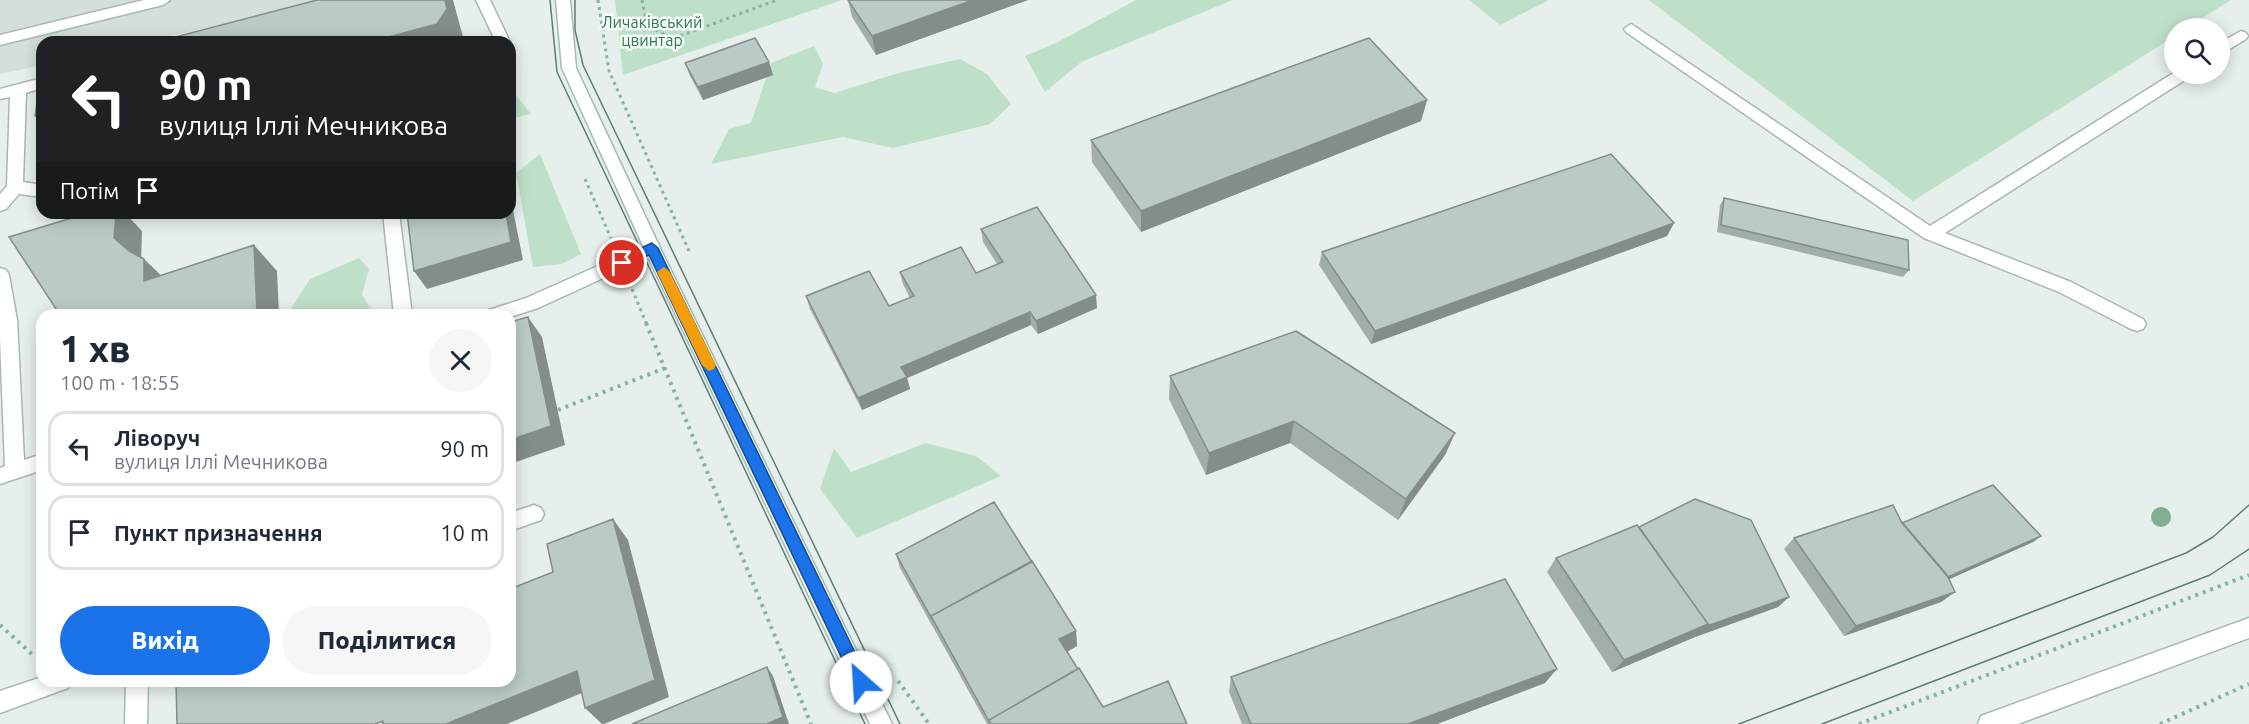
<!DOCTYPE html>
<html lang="uk">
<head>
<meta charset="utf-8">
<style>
	body { margin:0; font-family:Ubuntu,sans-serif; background:#f6f6f7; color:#1f2937; height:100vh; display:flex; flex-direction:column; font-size:22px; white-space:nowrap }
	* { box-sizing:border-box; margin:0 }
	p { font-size:20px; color:#747a83 }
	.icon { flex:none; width:33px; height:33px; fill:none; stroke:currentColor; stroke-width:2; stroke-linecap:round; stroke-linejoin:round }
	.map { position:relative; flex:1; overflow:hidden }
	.side { position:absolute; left:36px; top:309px; width:480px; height:378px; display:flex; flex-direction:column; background:#fff; border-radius:18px; box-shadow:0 3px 15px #0003 }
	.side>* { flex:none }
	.banner { position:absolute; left:36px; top:36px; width:480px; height:183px; border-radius:18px; box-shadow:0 3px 15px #0003; background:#202124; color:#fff; overflow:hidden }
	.fabs { position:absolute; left:2164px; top:18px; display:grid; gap:12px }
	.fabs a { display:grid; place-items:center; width:66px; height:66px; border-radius:50%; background:#fff; box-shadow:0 3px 15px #0003; font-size:30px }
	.pin { position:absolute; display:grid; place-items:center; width:51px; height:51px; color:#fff; margin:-26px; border:3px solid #fff; border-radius:50%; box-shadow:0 2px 6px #0007 }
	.me { position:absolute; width:66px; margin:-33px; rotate:334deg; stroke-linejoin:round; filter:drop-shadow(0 0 4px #0008) }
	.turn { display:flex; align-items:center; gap:21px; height:126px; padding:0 24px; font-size:27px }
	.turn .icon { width:78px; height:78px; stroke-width:2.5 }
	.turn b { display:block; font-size:42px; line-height:51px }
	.then { display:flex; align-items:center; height:57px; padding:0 24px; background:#0003; gap:12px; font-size:22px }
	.round { display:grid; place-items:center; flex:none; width:63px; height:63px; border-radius:32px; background:#f6f6f7 }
	.overview { display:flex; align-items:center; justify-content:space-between; height:102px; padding:0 24px }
	h1 { font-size:36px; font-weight:800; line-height:45px }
	.primary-button { display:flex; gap:12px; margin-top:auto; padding:12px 24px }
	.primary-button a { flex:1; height:69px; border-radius:36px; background:#1a73e8; color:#fff; font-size:24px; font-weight:800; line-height:69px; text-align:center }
	.primary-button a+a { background:#f6f6f7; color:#1f2937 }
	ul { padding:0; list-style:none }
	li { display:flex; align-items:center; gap:18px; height:75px; margin:0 12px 9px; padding:0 12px; border:3px solid #e0e1e3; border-radius:18px }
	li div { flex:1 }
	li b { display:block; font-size:22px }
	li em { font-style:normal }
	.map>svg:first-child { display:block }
	.built { fill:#d4dfda }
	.green { fill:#bfe0c8 }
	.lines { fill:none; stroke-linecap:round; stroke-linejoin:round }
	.service-casing { stroke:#a8b8b2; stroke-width:3 }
	.tertiary-casing { stroke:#a8b8b2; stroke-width:3 }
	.secondary-casing { stroke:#a4bbb3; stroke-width:3 }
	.path-far1 { stroke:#86b3a5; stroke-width:3; stroke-dasharray:3 4; stroke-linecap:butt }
	.path { stroke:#86b3a5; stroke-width:4; stroke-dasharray:3 5; stroke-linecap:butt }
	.service { fill:#fff; fill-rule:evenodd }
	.tertiary { fill:#fff; fill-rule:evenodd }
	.secondary { fill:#fff; fill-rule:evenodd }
	.tram { stroke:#5f7d75; stroke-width:1.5 }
	.tree { fill:#80af93 }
	.wall { fill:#a1aea9 }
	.shaded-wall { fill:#838d89 }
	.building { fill:#bbcac4; stroke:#838d89; stroke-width:1.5 }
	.route { fill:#1a73e8; stroke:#114b97; stroke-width:1.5 }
	.slow { fill:#f59e0b }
	.labels { text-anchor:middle; stroke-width:5; stroke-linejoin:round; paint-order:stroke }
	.park-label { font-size:16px; fill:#2d7a4b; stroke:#f7fbf9 }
</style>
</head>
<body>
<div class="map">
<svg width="2249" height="724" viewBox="0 0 2249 724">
	<rect width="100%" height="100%" fill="#e6efeb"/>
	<path class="built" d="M0,0H326L145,42H42V65L0,74Z"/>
	<path class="green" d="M615,0H842L623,75Z
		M1136,0H1233L1081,62L1045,92L1025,56L1056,43Z
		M1469,0H1549L1500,25Z
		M1649,0H2231L2186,28H2175V36L1913,201Z
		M814,46L823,64L815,87L834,93L902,72L960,59L987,74L1011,104L990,124L893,148L843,137L711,164L729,129L751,123L771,63Z
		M510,88L531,114L510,119Z
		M540,154L581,254L562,264L533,267L516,173Z
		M359,258L369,269L362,294L370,308L365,315H287L310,279Z
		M926,443L976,456L1001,476L857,538L820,489L834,448L851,472Z"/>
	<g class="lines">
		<defs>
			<path id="service" d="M144,0H170L163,5L0,45V35Z
				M476,0H490L510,42V43L496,42Z
				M1631,24L1930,226L2175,72L2190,74L2188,78L1945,233L2071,282L2143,319L2146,324L2143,329L2137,331L2131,329L2059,292L1924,238L1626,32L1624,29Z
				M2241,31L2246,33L2248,36L2246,39L2220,55V43Z
				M42,78V88L26,93L23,182L42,185V197L19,194L6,209L0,211V194L7,186L10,97L0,99V89Z
				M383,213H399L412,315H394Z
				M652,242L658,243L660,248L658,253L538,308L510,317V315H486L489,310L526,298Z
				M0,268L6,270L9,275L17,320L24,460L42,454V470L0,484V468L5,466L0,339Z
				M534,505L541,508L544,514L541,520L510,531V513Z
				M42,677V681H71L68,688L0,713V691Z
				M126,681H148L147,724H125Z"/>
			<path id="tertiary" d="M2249,618V638L2018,724H1978L1981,716L1989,713Z"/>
			<path id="secondary" d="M556,0H570L576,68L660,248L892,724H870L644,248L562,68Z"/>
		</defs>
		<use href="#service" class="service-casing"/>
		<use href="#tertiary" class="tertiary-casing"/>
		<use href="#secondary" class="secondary-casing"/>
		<path class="path-far1" d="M598,0L609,71L689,251
			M642,0L647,25L672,39L777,0
			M585,179L611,238
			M632,289L647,325"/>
		<path class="path" d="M646,323L811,724
			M558,410L665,368
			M0,625L35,657
			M898,681L929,724
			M1859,724L2249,575
			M2160,724L2249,684"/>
		<use href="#service" class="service"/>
		<use href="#tertiary" class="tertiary"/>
		<use href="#secondary" class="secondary"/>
		<path class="tram" d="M550,0L557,72L865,724
			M575,0V30L583,65L900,724
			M1739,724L2186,553L2213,537L2249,505
			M1822,724L2210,575L2249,549"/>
	</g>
	<circle class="tree" cx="2161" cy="517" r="10"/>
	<path class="wall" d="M848,0H1028L876,55L852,17Z
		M685,63L773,75L703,100L690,76Z
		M1427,100L1421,121L1141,232L1092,162L1091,140Z
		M1724,198L1909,270L1903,277L1717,232L1720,205Z
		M1674,223L1667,236L1371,344L1319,265L1322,252Z
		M981,229L1097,308L1038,334L1031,325L907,378L910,389L862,410L810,309L806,296L889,306L910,298L903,284L900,272L976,273L997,264L983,242Z
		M1170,376L1455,433L1445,455L1398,520L1290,443L1206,475L1169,399Z
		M1902,523L2041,536L2033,542L1949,579L1955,592L1941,602L1844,636L1784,549L1794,538Z
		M1639,527L1789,597L1778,607L1695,637L1612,672L1547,572L1556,558Z
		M896,554L1032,562L1076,631L1077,646L1067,652L1103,707L1187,724H987L900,568Z
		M1231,677L1545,683L1437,724H1242L1229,692Z"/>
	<path class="shaded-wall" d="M445,0H453L463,37L460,42H370Z
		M973,0H1028L876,55L872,36Z
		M769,62L773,75L703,100L698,87Z
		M1427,100L1421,121L1141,232V211Z
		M510,195L523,260L427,289L414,271L506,213H510Z
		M116,213H125L142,231L141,264L114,238Z
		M1674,223L1667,236L1371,344L1375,331Z
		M254,245L277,271L279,315H254Z
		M144,259L171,285L144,281Z
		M1096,295L1097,308L1038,334L1036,321Z
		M1030,312L1031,325L907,378L910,389L862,410L858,398L901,367Z
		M528,317L542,337L565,445L510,464V440Z
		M1294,421L1290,443L1206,475L1209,453Z
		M1455,433L1445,455L1398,520L1406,499Z
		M613,519L628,540L669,697L604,724H602L585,708Z
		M2041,536L2033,542L1934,586L1941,580Z
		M1955,592L1941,602L1844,636L1856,626Z
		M1789,597L1778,607L1695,637L1612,672L1624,660L1708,624Z
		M1076,631L1077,646L1061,655L1059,639Z
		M767,667L773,676L789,724H767Z
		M1557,669L1545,683L1437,724H1408Z
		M577,671L594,688L507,724H446Z"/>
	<path class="building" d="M317,0H445L447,9L437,24L370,42H156Z
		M848,0H973L872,36Z
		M120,38V42H102Z
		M755,38L769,62L698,87L685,63Z
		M1369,38L1427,100L1141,211L1091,140Z
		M42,73V119L35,116L41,75Z
		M1611,154L1674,223L1375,331L1322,252Z
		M1724,198L1908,240L1909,270L1721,225Z
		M1037,207L1096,295L1036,321L1030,312L901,367L907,377L858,398L806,296L869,271L889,306L914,296L900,272L961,247L976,273L1003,262L981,229Z
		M88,213H116L114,238L129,251L144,259V281L254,245L257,314L254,315H60L9,237Z
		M407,213H506L511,242L414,271Z
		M528,317L551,426L510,440V322Z
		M1296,331L1455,433L1406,499L1294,421L1209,453L1170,376Z
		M1993,485L2041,536L1948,577L1902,523Z
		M1695,499L1751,520L1789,597L1704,627L1708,624L1639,527Z
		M994,502L1032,562L931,616L932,619L896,554Z
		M1893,505L1901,521L1947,575L1955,592L1856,626L1794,538Z
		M613,519L655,680L585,708L577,671L446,724H383V721L375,724H177L176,681H510V589L553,572L547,544Z
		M1637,525L1708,624L1624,660L1556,558Z
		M1032,561L1076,631L1059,639L1078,669L989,720L990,723L931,616Z
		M1505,579L1557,669L1408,724H1251L1231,677Z
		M767,667L783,717L767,724H632Z
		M1079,668L1103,707L1168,681L1187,724H991L989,720Z"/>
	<path class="route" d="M652,243L658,248L867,677L869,682L867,688L861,690L856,688L649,255L622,268L615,263L617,259Z"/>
	<path class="slow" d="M664,267L670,272L716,365L714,369L709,371L702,365L657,272Z"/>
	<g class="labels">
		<g class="park-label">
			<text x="652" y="28">Личаківський<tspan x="652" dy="18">цвинтар</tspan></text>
		</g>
	</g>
</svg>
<div class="fabs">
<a><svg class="icon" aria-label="search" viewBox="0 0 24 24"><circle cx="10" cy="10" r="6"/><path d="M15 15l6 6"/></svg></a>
</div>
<div class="pin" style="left:622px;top:263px;background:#d93025"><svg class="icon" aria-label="arrive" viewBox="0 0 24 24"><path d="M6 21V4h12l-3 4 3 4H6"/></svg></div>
<svg class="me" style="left:861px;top:682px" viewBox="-20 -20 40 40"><circle r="19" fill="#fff"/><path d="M0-13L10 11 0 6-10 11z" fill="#1a73e8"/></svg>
<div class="banner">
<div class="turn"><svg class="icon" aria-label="left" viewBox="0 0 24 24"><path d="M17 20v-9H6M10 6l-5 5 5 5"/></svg><div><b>90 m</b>вулиця Іллі Мечникова</div></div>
<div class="then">Потім<svg class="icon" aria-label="arrive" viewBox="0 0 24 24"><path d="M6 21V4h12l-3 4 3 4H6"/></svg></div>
</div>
<section class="side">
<div class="overview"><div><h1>1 хв</h1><p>100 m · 18:55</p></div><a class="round"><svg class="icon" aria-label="close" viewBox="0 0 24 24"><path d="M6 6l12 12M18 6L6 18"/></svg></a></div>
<ul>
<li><svg class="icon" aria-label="left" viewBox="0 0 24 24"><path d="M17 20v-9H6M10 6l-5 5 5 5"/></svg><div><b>Ліворуч</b><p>вулиця Іллі Мечникова</p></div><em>90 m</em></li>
<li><svg class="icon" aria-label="arrive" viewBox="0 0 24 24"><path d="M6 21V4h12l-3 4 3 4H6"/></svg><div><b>Пункт призначення</b></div><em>10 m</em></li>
</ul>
<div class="primary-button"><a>Вихід</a><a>Поділитися</a></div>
</section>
</div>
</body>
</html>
